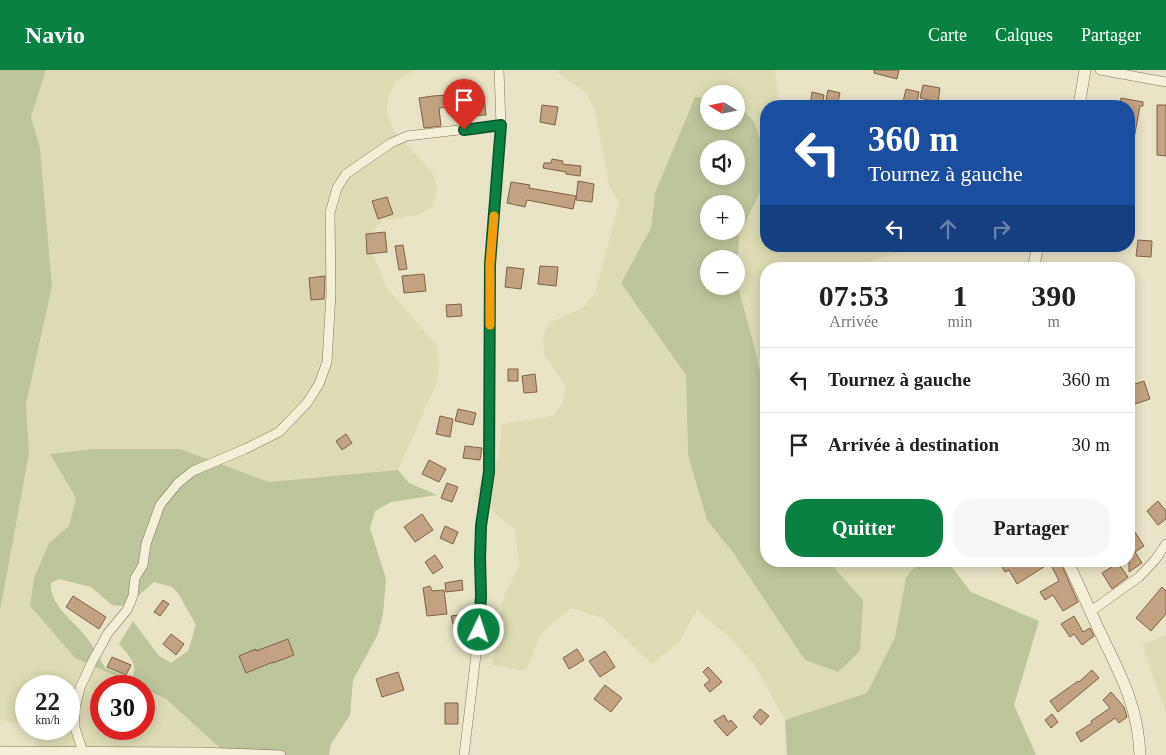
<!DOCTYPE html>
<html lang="fr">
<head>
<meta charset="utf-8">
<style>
	body { margin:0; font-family:"Times New Roman",serif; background:#f6f6f6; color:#202124; height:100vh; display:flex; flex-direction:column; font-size:19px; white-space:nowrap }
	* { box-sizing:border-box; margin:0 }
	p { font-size:16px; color:#757577 }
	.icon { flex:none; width:28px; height:28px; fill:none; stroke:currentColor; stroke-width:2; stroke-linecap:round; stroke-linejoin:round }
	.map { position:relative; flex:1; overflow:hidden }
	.sheet { position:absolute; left:760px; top:192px; width:375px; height:305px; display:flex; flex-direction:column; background:#fff; border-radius:20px; box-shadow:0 2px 12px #0003 }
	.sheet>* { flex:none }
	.guide { position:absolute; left:760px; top:30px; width:375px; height:152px; border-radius:20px; box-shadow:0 2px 12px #0003; background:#1a4fa0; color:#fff; overflow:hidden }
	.needle { width:32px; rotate:280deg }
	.tools { position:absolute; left:700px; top:15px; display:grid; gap:10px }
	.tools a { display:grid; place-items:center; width:45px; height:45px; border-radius:50%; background:#fff; box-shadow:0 2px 12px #0003; font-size:25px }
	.speed { position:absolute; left:15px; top:605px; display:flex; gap:10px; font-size:25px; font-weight:700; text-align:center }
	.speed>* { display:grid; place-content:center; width:65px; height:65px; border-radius:50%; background:#fff; box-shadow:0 2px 12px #0003; line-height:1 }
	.speed small { font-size:12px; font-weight:400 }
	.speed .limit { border:8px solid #d22; background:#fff; color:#111 }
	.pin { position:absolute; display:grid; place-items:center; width:42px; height:42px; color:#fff; margin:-51px -21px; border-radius:50% 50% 50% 0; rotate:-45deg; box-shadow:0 0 5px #0007 }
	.pin .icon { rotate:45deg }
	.me { position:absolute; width:55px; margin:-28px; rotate:4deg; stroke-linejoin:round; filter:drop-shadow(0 0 4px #0008) }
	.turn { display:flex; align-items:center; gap:18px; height:105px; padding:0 25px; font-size:22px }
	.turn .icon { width:65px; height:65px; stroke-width:2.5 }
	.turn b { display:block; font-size:35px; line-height:42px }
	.lanes { display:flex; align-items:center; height:48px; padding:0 25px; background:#0003; justify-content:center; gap:25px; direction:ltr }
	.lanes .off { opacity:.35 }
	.eta { display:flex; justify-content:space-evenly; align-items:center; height:85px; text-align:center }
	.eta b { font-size:30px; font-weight:600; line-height:35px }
	.primary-button { display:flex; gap:10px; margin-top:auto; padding:10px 25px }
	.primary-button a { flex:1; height:58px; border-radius:20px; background:#0b8043; color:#fff; font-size:20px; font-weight:600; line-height:58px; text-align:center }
	.primary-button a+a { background:#f6f6f6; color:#202124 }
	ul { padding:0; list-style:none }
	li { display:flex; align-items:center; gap:15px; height:65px; padding:0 25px; border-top:1px solid #e0e0e0 }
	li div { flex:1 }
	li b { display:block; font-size:19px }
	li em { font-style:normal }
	header { display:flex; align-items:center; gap:30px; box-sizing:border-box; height:70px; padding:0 25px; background:#0b8043; color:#fff }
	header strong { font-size:24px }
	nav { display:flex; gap:28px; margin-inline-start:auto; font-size:18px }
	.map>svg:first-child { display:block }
	.farmland { fill:#dddbb4 }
	.green { fill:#bcc59b; fill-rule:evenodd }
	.building { fill:#c2a381; stroke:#7e6247 }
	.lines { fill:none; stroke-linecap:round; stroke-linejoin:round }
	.minor-casing { stroke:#81755e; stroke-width:10 }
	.tertiary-casing { stroke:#81755e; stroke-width:12 }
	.minor { stroke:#f4efd8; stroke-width:9 }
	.tertiary { stroke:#f4efd8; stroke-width:11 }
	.route-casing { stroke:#07532c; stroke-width:12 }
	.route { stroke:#0b8043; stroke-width:9 }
	.slow { stroke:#f59e0b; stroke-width:9 }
</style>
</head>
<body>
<header>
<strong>Navio</strong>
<nav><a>Carte</a><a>Calques</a><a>Partager</a></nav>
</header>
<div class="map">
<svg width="1166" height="685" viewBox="0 0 1166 685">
	<rect width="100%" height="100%" fill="#e8e2c6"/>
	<path class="farmland" d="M46,0H415L397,10L388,27L387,44L394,61L433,103L437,119L433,137L418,145L383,150L371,163L372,182L386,217L437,276L439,294L437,312L398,400L269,412L180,379L50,384L76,428L69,456L49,473L34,508L30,536L75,588L138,616H101V659H144V619L166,629L227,683L31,685L40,659H69V616H26V655L0,650V541L29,384L26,334L52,216L40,78L31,47Z
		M560,0H775L779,36H766V176H918L869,192L868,199H766V329L754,275L737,213L739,165L763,116L738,33H736V24H709V29L695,28L655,123L651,158L621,213L686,305L688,385L707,450L734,484L805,590L828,491H919L906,508L895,567L867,623L785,650L754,594L729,567L697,540L679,572L652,594L603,548L571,538L541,563L526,601L492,595L504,526L519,496L515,460L474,425L499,387L502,354L553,346L563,332L565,315L544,285L543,268L548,253L582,239L595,224L619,132L609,116L595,40L586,23L558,3Z
		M1166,565V642L1142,575Z"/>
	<path class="green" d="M0,0H46L31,47L40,78L52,216L26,334L29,384L0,541Z
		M695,27L709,29V51H736V33H738L754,52L765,84L763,116L739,165L737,213L754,275L766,329V491H828L863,530L860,581L838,602L805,590L734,484L707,450L688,385L686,305L621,213L651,158L655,123ZM709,79H736V106H709ZM709,134H736V161H709ZM709,189H736V216H709Z
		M95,379H180L269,412L398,400L409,413L437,425L391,432L375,441L370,458L386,509L383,544L378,564L353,610L350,645L331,674L329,685H228L166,629L144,619V616H138L75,588L30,536L34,508L49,473L69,456L76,428L50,384ZM59,509L91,517L112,535L122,536L130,533L154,512L172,517L178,523L196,555L188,581L171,593L159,586L133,551L119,574C127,584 141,595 131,608L105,598C99,588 94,577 87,568C74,551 49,535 51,513Z
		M919,491H947L971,522L1039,551L1014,635L1036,685H787L785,650L867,623L895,567L906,508Z"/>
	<path class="building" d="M874,0H899L897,9L874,3Z
		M923,15L940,18L938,32L920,28Z
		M906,19L919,22L916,36H902Z
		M828,20L840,23L838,32L826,30Z
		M812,22L824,25L822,36L810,35Z
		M448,25L449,37L439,38L441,56L424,58L419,28L433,26Z
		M484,26L486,45L469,46L468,27Z
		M1121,28L1143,32V36H1140L1133,74L1129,73V36H1119Z
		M542,35L558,37L555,55L540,52Z
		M1157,35H1166V86L1157,85Z
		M552,89L563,91L562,94L581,96L580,106L566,104V102L543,98L544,93H551Z
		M578,111L594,114L592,132L576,130Z
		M511,112L530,115L529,118L576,126L573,139L527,130L525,137L507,133Z
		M387,127L393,144L378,149L372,131Z
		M385,162L387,182L367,184L366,164Z
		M1138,170L1152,171L1151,187L1136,186Z
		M403,175L407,199L399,200L395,176Z
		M540,196L558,197L556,216L538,214Z
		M507,197L524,199L521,219L505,217Z
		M424,204L426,221L404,223L402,206Z
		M325,206L324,229L311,230L309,208Z
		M461,234L462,246L447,247L446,235Z
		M508,299H518V311H508Z
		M535,304L537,322L524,323L522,306Z
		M1144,311L1150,329L1129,336V316Z
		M458,339L476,343L473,355L455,351Z
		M440,346L453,349L450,367L436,364Z
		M346,364L352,373L342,380L336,371Z
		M465,376L482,378L480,390L463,388Z
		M429,390L446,399L439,412L422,404Z
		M447,413L458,417L452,432L441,428Z
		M1158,431L1166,441V449L1158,455L1147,441Z
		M422,444L433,460L415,472L404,457Z
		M1129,453L1144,476L1135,482L1142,493L1129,502Z
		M445,456L458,462L453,474L440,468Z
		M435,485L443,497L433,504L425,492Z
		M998,491H1060L1078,532L1063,541L1053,525L1045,530L1040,522L1059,511L1050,493L1017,514L1009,500L1005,502Z
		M1118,493L1128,507L1112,519L1102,503Z
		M462,510L463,520L446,522L445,513Z
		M430,516L432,521L444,520L447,544L427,546L423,518Z
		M1162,517L1166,521V544L1151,561L1136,548Z
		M73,526L106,547L99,559L66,537Z
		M163,530L169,534L160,546L154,542Z
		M474,543L473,552L453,554L451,546Z
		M1074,546L1083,562L1090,558L1094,566L1082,575L1074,564L1070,567L1061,554Z
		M171,564L184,574L176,585L163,574Z
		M288,569L294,585L273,593V592L246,603L239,586L256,579V581Z
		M577,579L584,590L569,599L563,588Z
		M605,581L615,597L600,607L589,591Z
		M112,587L131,595L126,605L107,597Z
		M708,597L722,612L710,622L704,615L710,610L703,602Z
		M1092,600L1099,608L1058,642L1050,631L1078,611L1079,612Z
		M398,602L404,620L382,627L376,609Z
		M605,615L622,628L611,642L594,629Z
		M1111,622L1124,637L1127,647L1119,653L1115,648L1081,672L1076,663L1092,653L1091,651L1110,638L1103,630Z
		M445,633H458V654H445Z
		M760,639L769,646L761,655L753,647Z
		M1052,644L1058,652L1051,658L1045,650Z
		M724,645L728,652L731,650L737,657L727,666L714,651Z"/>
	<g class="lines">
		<defs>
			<path id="minor" d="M1100,0L1166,12
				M1091,541L1139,507L1155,490L1166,474
				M0,681L199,682L281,685
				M83,682L75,658V639L80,618L92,592L108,563L127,540L133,526L135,508L143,495L146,474L160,435L178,413L193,401L245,379L279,362L307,333L319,314L327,292L331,223L330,143L337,118L346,104L391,73L407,66L501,55
				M464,685L479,560L481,526L480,488L481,456L489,402L490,194L501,55L499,0"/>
			<path id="tertiary" d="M1079,36L1085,0
				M1033,199L1038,176
				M1067,491C1078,513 1088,536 1098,558C1119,602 1138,634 1140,685"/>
		</defs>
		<use href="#minor" class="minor-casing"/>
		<use href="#tertiary" class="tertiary-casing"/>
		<use href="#minor" class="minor"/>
		<use href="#tertiary" class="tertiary"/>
	</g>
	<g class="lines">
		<defs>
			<path id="route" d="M464,60L501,55L490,194L489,402L481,456L480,488L481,526L479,560"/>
		</defs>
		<use href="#route" class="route-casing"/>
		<use href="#route" class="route"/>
		<path class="slow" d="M490,255V194L494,146"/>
	</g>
</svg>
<div class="tools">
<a><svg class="needle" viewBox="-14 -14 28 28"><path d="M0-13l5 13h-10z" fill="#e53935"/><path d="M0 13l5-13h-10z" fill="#757577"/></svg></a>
<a><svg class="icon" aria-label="sound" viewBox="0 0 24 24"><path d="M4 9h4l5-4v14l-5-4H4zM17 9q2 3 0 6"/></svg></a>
<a>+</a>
<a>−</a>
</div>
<div class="speed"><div>22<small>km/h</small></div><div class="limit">30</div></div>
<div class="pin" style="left:464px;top:60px;background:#d93025"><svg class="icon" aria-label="arrive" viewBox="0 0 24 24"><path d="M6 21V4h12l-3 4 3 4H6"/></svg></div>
<svg class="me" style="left:479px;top:560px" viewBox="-20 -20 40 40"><circle r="17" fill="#0b8043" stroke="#fff" stroke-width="3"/><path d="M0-11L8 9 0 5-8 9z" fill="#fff"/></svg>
<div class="guide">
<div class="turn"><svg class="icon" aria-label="left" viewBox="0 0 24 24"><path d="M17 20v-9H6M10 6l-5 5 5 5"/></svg><div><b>360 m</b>Tournez à gauche</div></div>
<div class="lanes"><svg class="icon" aria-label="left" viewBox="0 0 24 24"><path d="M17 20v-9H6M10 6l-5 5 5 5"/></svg><svg class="icon off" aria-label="ahead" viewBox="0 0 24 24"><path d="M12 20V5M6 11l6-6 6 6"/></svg><svg class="icon off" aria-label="right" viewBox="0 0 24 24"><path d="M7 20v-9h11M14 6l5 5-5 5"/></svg></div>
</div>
<section class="sheet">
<div class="eta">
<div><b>07:53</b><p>Arrivée</p></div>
<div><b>1</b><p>min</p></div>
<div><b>390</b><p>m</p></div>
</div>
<ul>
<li><svg class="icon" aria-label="left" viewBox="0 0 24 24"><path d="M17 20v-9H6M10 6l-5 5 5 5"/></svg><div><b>Tournez à gauche</b></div><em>360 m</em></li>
<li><svg class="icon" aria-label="arrive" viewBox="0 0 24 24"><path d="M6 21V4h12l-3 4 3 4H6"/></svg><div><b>Arrivée à destination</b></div><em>30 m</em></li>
</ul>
<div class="primary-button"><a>Quitter</a><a>Partager</a></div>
</section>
</div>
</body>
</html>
